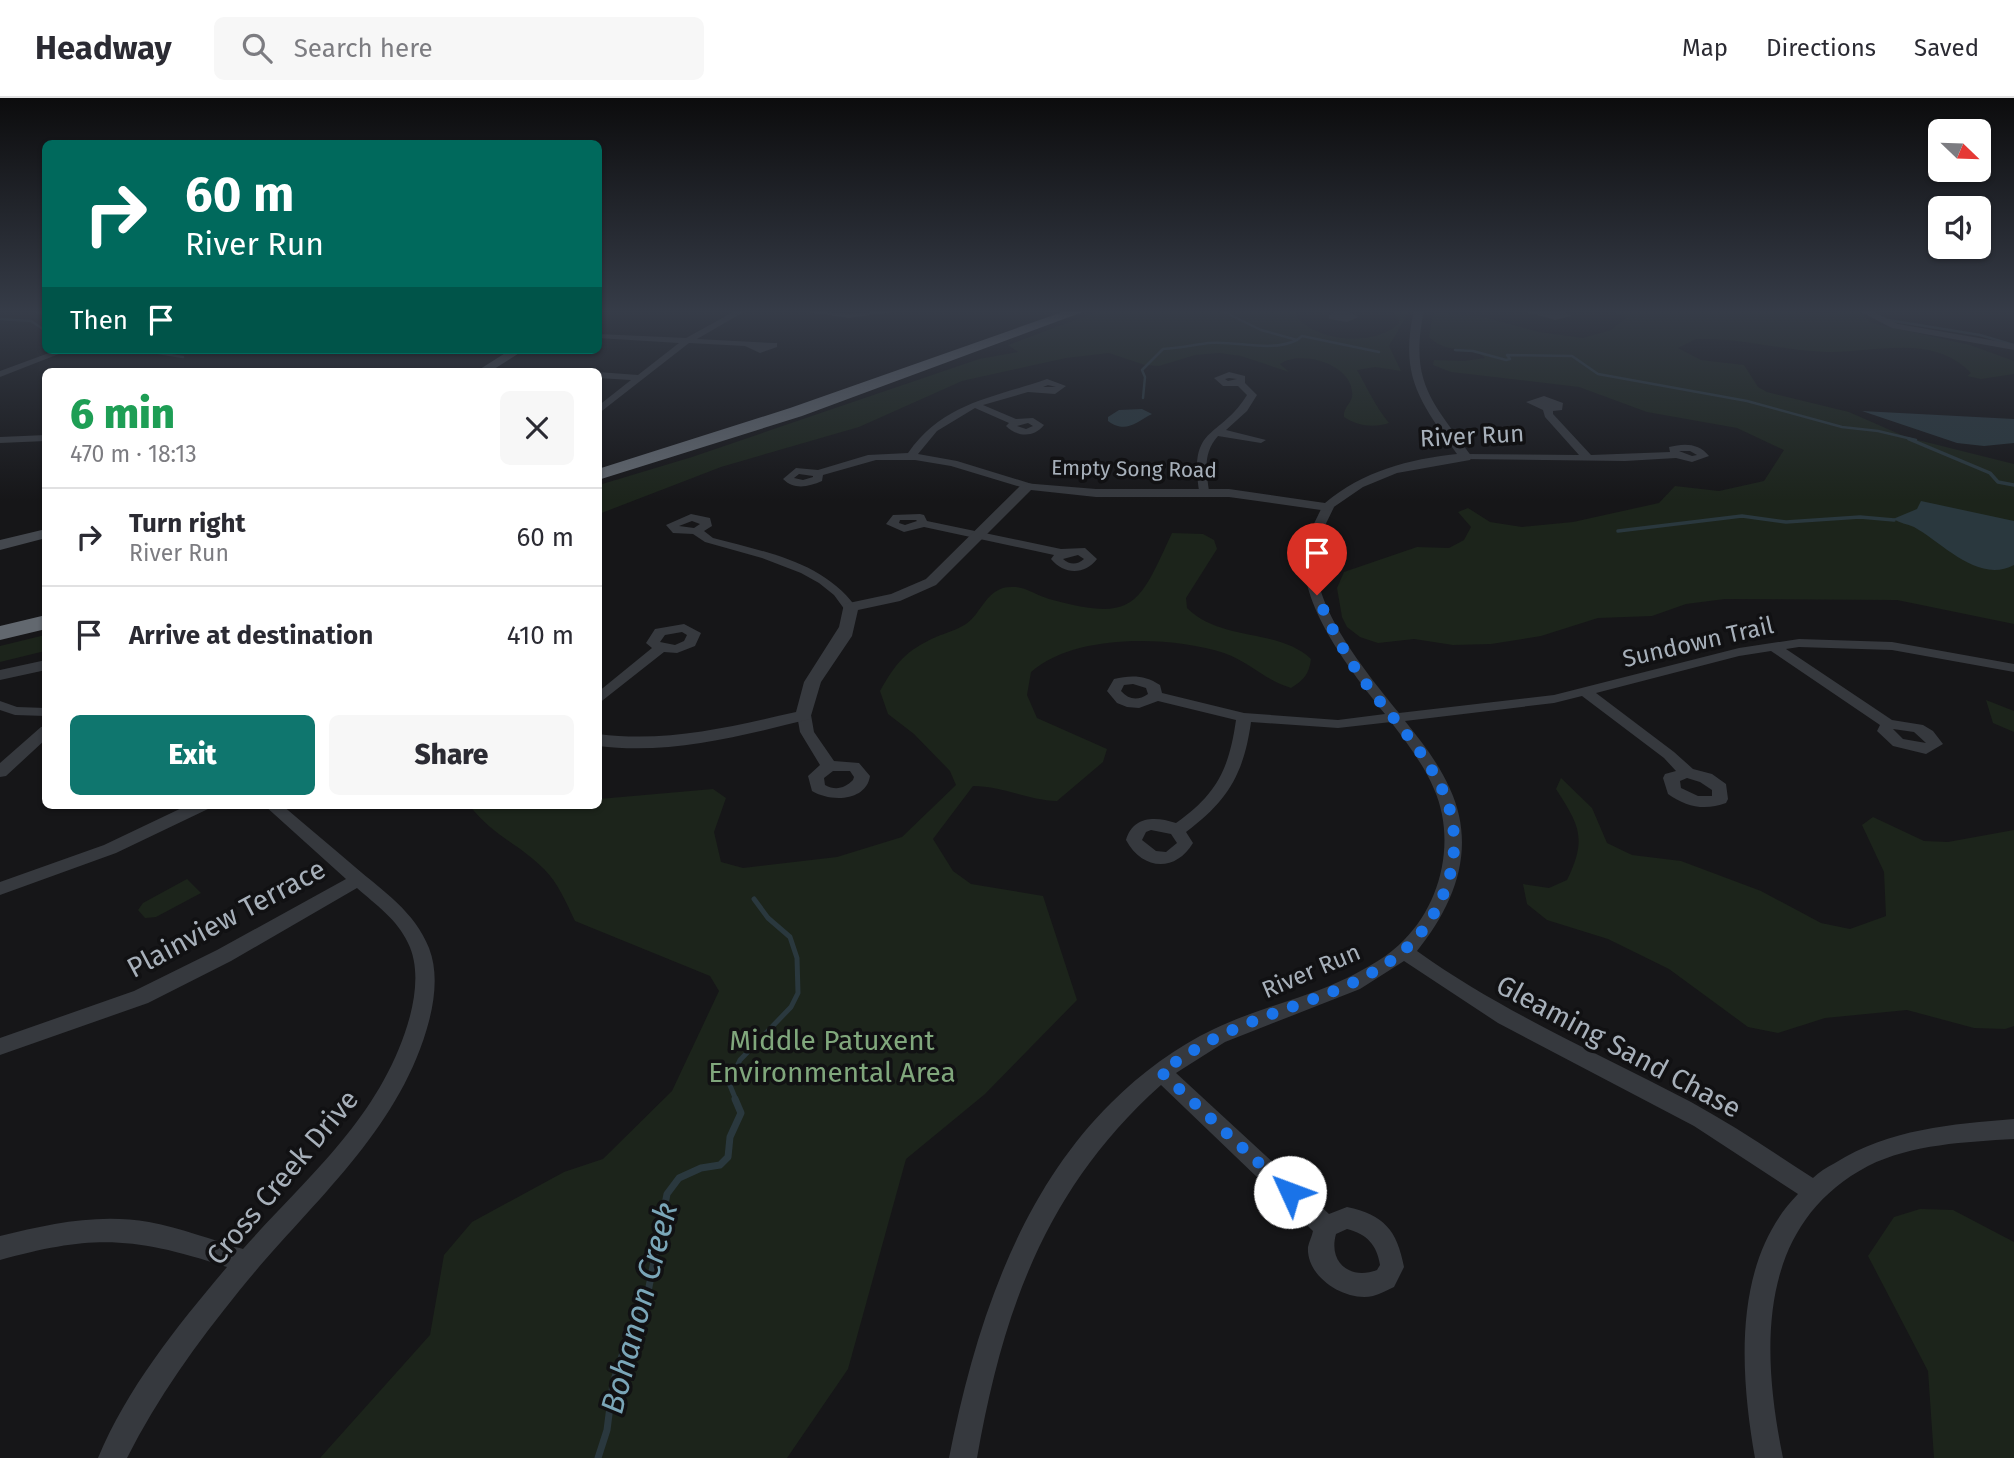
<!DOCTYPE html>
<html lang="en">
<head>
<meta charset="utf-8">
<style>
	body { margin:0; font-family:"Fira Sans",sans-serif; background:#f7f7f7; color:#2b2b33; height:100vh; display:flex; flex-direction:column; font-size:26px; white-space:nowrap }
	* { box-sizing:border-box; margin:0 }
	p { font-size:23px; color:#7c7c81 }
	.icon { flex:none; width:38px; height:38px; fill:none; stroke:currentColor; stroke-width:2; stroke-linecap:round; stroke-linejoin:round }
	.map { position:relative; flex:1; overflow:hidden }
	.sheet { position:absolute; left:42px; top:270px; width:560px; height:441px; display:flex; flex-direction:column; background:#fff; border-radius:10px; box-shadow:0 2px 5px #0004 }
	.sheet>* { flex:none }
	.banner { position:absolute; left:42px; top:42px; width:560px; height:214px; border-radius:10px; box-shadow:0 2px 5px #0004; background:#00695c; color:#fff; overflow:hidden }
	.needle { width:46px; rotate:113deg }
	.buttons { position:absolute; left:1928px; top:21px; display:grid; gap:14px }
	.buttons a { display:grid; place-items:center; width:63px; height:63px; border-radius:10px; background:#fff; box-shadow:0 2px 5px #0004; font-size:35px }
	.pin { position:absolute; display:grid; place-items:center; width:60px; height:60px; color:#fff; margin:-72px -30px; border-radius:50% 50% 50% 0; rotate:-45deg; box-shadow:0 0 7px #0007 }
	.pin .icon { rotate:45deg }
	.me { position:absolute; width:77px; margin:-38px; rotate:313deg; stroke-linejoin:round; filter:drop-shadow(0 0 5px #0008) }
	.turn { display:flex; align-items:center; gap:24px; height:147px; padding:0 28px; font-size:32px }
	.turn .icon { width:91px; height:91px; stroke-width:2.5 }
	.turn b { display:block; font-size:49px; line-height:60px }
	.then { display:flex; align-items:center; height:66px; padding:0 28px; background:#0003; gap:14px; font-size:26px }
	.round { display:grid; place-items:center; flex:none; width:74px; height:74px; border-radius:10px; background:#f7f7f7 }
	.summary { display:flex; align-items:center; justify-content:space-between; height:119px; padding:0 28px }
	h1 { font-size:42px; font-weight:800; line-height:52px; color:#1e9e55 }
	.primary-button { display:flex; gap:14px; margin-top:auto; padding:14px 28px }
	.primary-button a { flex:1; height:80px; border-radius:10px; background:#0f766e; color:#fff; font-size:28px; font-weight:800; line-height:80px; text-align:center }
	.primary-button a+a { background:#f7f7f7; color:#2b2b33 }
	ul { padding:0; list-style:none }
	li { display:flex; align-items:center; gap:21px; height:98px; padding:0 28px; border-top:2px solid #e1e1e2 }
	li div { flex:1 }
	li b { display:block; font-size:26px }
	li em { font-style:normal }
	header { display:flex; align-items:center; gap:42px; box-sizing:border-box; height:98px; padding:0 35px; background:#fff; border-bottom:2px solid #e1e1e2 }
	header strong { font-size:33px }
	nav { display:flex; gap:38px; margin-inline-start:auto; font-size:24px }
	.search { width:490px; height:63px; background:#f7f7f7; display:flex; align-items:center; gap:18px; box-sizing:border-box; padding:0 24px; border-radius:10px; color:#7c7c81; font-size:26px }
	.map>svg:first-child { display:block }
	.green { fill:#1c241b }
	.water { fill:#2a383e }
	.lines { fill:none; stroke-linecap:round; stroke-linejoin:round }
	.stream-far3 { stroke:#2a383e; stroke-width:2.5 }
	.stream-far2 { stroke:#2a383e; stroke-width:3.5 }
	.stream-far1 { stroke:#2a383e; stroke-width:5 }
	.stream { stroke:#2a383e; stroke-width:7 }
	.minor { fill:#36393e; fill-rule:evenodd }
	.tertiary { fill:#36393e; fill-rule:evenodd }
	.secondary { fill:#44484e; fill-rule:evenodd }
	.motorway { fill:#62686f; fill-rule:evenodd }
	.route { stroke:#1a73e8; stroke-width:12; stroke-dasharray:0 21.6 }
	.labels { text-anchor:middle; stroke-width:7; stroke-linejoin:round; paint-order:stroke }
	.far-street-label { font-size:21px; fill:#a7b0ba; stroke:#111113 }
	.street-label { font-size:24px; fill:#a7b0ba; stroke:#111113 }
	.near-street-label { font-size:28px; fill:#a7b0ba; stroke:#111113 }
	.near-park-label { font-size:28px; fill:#80a77c; stroke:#111113 }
	.near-water-label { font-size:32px; font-style:italic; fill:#7aa6b8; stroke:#111113 }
</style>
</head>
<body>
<header>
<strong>Headway</strong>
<div class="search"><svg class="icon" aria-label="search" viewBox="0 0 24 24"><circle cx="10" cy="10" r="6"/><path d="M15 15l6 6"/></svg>Search here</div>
<nav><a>Map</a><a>Directions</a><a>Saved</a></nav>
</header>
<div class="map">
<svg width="2014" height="1360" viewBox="0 0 2014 1360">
	<rect width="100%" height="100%" fill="#161618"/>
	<path class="green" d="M1102,212H1297V219C1317,244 1376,249 1399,225L1395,212H1410L1389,248L1401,273L1375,269L1357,272C1368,291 1375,308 1389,325C1374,330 1357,328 1344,319C1343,310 1350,307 1352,299C1356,266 1300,251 1280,266L1289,274L1241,258L1219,255L1195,257L1159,268L1145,267L1109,255L1066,260L962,283L859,329L721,369L599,416V387L692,359L979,261L1018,254L1008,247Z
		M1613,212H1767L1824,216L1857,212L1872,225L1970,247L2014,263V276L1981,281L1967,278L1971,275C1932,235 1876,255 1827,254C1787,253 1748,242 1709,241H1696L1678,250L1701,262L1744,267L1758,289L1767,294L1849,314L1906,339L2014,366V526L1897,502L1725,501L1686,506L1652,518L1598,520L1541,538L1491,546L1453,547L1414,541L1378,545L1360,539L1347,529L1342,519L1337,490L1344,474L1417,449L1449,450L1464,442L1471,429L1458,414L1468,410L1490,424L1522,429L1573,424L1659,405L1675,388L1719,393L1764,383L1784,352L1737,330L1647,314L1579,289L1451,274L1433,267L1434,262L1464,263L1485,260C1469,244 1449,259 1429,239L1433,217L1439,215L1484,219L1539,234L1583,240L1611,232L1626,220Z
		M1172,435L1203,436L1214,442L1217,451L1186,500L1187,510C1221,544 1278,530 1311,561C1309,576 1304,582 1291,590C1266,583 1248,563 1224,555C1170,538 1076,535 1031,574L1027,597L1037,620L1107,651L1103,664L1057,703C1027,702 1002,688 973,688L933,741L953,773L971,786L1043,798L1077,902L985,996L906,1061L848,1271L787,1360H320L430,1237L444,1157L472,1124L564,1074L603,1061L672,993L719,893L710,878L575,823C566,804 558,785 544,771C519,746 493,738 469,707H598L599,701L713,691L726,700L714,734L721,764L743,770L837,759L902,739L956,687L950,673L914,636L888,616L880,593C896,565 905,553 936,539C945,535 957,532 966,526C983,514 987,487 1014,489C1025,489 1038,498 1049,501C1134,524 1138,509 1172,435Z
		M45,537V553L0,564V548Z
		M1986,602L2014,613V634L1993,625Z
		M1561,680L1592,710L1607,745L1632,757L1681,763L1761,793L1821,825L1850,831L1886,818L1884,774L1862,727L1873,719L1924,743L1948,744L2014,732V928L2005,931L1974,930L1907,912L1825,920L1778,935L1748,929L1669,871L1608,841L1547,822L1527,806L1523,786L1549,790L1567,782C1587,741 1580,728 1556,691Z
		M187,781L201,795L156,819L145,820L138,812L143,805Z
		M1920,1111L1953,1112L2014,1144V1360H1934L1928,1273L1868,1158L1894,1119Z"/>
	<path class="water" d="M1142,311L1152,316C1136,324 1126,336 1108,323V319L1119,312Z
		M1862,313L2014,321V345L1984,348L1957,345Z
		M1921,403L2014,423V467C1978,486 1943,445 1914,429C1907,426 1900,425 1893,421L1917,411Z"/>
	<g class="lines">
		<path class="stream-far3" d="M1220,212L1261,232L1297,242L1302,238L1379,254
			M0,221L31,223L46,233
			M1888,222L1980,237L2014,247
			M140,252L183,259
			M1455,252L1473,253L1506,262L1510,261L1507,257L1572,258L1598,276L1747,303L1842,329L1878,333L1916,342
			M1143,300L1145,279L1142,272L1163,251C1179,250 1193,247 1208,245C1237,242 1270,255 1297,242"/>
		<path class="stream-far2" d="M1909,341L1990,375L1998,384L2014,387
			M1618,433L1742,418L1786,424L1860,419L1894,422"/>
		<path class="stream-far1" d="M736,1002L729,985L740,962L791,909L798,895L797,860L790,839L768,820L754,801"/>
		<path class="stream" d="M598,1360L607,1332L613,1285L630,1233L648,1194L667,1096L679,1080L701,1070L720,1067L728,1059L730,1039L741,1015L735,1001"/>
		<path class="minor" d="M34,212H46V217L35,214Z
			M737,212H747L697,241L774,245H777V249L760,255L745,248L689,245L598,316V308L631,282L598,280V274L638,277L679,245L598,240V236L686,240Z
			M793,212L849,216L906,212L849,220Z
			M1333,212H1344L1359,219L1347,224L1329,221V217L1335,214Z
			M1521,212H1560L1572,218L1555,222Z
			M57,252H69L0,279V273Z
			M1229,274L1245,278V285L1257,297L1247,313L1226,332L1266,342L1261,345L1218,338C1203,355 1206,372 1209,393L1204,396L1199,393C1189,326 1219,342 1247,297L1238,288H1223L1214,280ZM1229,280L1237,281L1228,283L1225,281Z
			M1047,281L1066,288L1055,296L1028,294L983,307L1016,321L1033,320L1044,327C1034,340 1017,339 1006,328L1009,325L975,310L937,333L918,356L957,363L1032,386V390H1024L951,368L915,362H876L823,377L822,383C808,389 794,392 783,381L796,370L818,372L868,357L908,355C944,304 993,300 1047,281ZM1048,287L1056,289H1043ZM1028,325L1033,328L1026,331L1017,328ZM799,376L813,378V379L803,382L794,380Z
			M1544,298L1563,305L1562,312L1553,313V316L1591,357L1670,354L1669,349C1684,345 1699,345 1709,358L1692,364L1676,360L1625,363L1462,361V357L1466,356L1579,357L1545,319L1543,312L1526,304ZM1679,353H1690L1697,357L1692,358Z
			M46,337V343L0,345V339Z
			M1328,406L1334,409C1329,420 1322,432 1318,444C1302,499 1367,575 1399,615L1554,597L1739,550L1799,541L1892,544L2014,566V574L1892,552L1799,549L1786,551L1892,622L1923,627L1933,633L1943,646L1926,656L1893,648L1877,633L1880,627L1771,553L1739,558L1596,595L1674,654L1693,671L1712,676L1726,686L1728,701L1726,705C1705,713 1686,709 1668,696L1663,680L1665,676L1676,673L1664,660L1582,598L1554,605L1405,623C1422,644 1439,666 1450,691C1477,750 1455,806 1417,853C1502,914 1598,955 1691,1004C1733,1027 1773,1054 1813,1080C1819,1074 1827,1069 1835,1065C1889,1031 1952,1026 2014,1021V1041C1966,1044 1912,1046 1868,1068C1756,1127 1761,1252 1783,1360H1755C1740,1275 1732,1163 1798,1096L1694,1028L1498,925L1404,863L1360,891L1225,944L1176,975L1329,1116L1347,1109C1384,1117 1397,1132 1404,1169L1394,1189C1387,1192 1380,1196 1373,1198C1345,1204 1306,1179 1308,1149C1309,1144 1312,1138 1313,1133L1161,987C1046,1090 1003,1212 977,1360H949C974,1233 1017,1098 1111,1005C1141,975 1176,949 1214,931C1257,910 1304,901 1347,880C1367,870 1389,858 1404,842C1442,804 1456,741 1434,691C1424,667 1407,645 1391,624L1338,630L1251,624C1244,675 1228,703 1186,734L1193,745C1175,775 1142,772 1126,742C1133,718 1155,718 1176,725C1217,696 1229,671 1236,622L1158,603L1139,610L1127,609L1117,605L1107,593L1114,581C1131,577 1145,577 1160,587L1162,595L1244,615L1338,622L1385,616C1353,576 1290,498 1307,444C1310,432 1317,420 1322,409ZM1133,586L1146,590L1148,596C1138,603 1129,602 1121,593L1124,587ZM1893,631L1914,634L1926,645L1903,641ZM1687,680L1700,684L1712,692V698H1698L1681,690L1680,683ZM1151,732L1171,736L1177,745L1166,754L1156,753L1142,742L1146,734ZM1347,1131C1367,1136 1377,1147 1380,1167L1377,1172C1350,1182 1328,1165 1336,1136Z
			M691,416L710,420L712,428L704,433L713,440C765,454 822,463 856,509L850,513L845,512L834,497L819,485L801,475L762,460L705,444L693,436L673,435L666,427ZM692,423L700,426L694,430L679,428Z
			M920,416L924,417L927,423L1061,451L1085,450L1097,461C1085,477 1064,477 1051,461L1054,457L924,429L904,434L886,426L893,417ZM900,422H916L917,423L905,427L899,425ZM1078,457L1084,461C1077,467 1070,467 1063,461Z
			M684,526L701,535L695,548L677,555L664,554L598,606V594L652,550L646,545L655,531ZM682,534L687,537L684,543L675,547L660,544L665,537Z
			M0,603L17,609L46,610V618L15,617L0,612Z
			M804,613L811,617L814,634L834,663L859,665L870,678C866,704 830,704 812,693L808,678L820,667L800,634L797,617ZM833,673H850L854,679L853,682C845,690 836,693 825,687L824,680Z
			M46,628V641L6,678L0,679V665L41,629Z
			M188,707H210L208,711L116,755L0,797V784L104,747Z
			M264,707H282C306,728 331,748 355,769C383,793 415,814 429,850C438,873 435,900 429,923C400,1034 308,1107 239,1193C197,1245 157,1300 127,1360H98C127,1290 178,1227 227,1169C134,1139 95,1136 0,1162V1138C49,1126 98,1115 149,1124C181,1130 212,1142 243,1151C309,1077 383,1017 410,918C416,895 419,867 408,845C397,821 376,807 357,790L231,863L148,905L0,957V940L134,893L217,852L346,781Z"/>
		<path class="tertiary" d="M1414,212H1424C1409,285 1432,303 1472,359L1470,362L1397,375L1363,389L1328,413L1229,399H1096L1031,392L936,487L900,503L858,512L852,538L821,584L810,621C740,638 671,657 598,648V636C667,645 729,629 796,614L804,584L839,529L844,506L891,496L926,481L1023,385L1096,391H1229L1325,405C1363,373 1409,361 1457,356C1420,304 1399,278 1414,212Z
			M1857,212H1870L1898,226L2014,246V252L1892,230Z
			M46,562V572L0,582V572Z"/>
		<path class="secondary" d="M510,252H524L491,273H477Z
			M46,431V440L0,452V442Z"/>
		<path class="motorway" d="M1068,212H1088L802,318L598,382V371L790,310Z
			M46,517V531L0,542V528Z"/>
	</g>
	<linearGradient id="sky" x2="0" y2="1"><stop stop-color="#0c0c0d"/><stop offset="0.53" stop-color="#363c48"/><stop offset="1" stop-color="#363c48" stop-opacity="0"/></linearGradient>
	<rect width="2014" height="403" fill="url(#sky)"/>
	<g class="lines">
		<path class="route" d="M1290,1094L1161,974C1181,960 1202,946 1224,936C1310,894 1417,888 1449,780C1458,750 1455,715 1440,687C1420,646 1385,613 1359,576C1342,551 1328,524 1317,497"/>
	</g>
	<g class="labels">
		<g class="far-street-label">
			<text transform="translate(1134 371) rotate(1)" y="7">Empty Song Road</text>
		</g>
		<g class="street-label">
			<text transform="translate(1472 338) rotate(-3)" y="8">River Run</text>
			<text transform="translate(1698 544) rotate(-13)" y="8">Sundown Trail</text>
			<text transform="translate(1311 873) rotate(-23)" y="8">River Run</text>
		</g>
		<g class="near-street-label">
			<text transform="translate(226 820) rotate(-28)" y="10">Plainview Terrace</text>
			<text transform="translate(1619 948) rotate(28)" y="10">Gleaming Sand Chase</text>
			<text transform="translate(282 1079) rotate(-50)" y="10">Cross Creek Drive</text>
		</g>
		<g class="near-park-label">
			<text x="832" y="952">Middle Patuxent<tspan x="832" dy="32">Environmental Area</tspan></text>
		</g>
		<g class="near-water-label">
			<text transform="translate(639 1210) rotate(-75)" y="11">Bohanon Creek</text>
		</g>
	</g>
</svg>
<div class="buttons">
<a><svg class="needle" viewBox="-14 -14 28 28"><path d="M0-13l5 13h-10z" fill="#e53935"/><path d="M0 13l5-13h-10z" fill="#7c7c81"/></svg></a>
<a><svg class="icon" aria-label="sound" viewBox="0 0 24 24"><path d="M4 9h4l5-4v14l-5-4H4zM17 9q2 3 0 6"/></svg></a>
</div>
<div class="pin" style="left:1317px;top:497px;background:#d93025"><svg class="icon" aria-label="arrive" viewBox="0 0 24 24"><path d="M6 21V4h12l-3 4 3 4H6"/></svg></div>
<svg class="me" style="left:1290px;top:1094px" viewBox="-20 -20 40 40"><circle r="19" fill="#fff"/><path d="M0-13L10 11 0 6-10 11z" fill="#1a73e8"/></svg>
<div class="banner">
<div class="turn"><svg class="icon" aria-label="right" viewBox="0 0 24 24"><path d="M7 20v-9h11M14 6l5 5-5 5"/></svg><div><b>60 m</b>River Run</div></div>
<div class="then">Then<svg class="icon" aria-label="arrive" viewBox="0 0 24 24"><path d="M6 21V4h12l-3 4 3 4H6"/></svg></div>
</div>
<section class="sheet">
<div class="summary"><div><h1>6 min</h1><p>470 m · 18:13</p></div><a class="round"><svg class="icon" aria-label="close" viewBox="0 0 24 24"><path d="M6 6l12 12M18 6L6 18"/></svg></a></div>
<ul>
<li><svg class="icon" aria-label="right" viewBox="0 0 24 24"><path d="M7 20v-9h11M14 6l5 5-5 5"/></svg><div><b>Turn right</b><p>River Run</p></div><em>60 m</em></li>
<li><svg class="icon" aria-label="arrive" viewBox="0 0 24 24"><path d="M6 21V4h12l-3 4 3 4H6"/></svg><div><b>Arrive at destination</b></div><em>410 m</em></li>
</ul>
<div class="primary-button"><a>Exit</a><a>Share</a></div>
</section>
</div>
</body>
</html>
